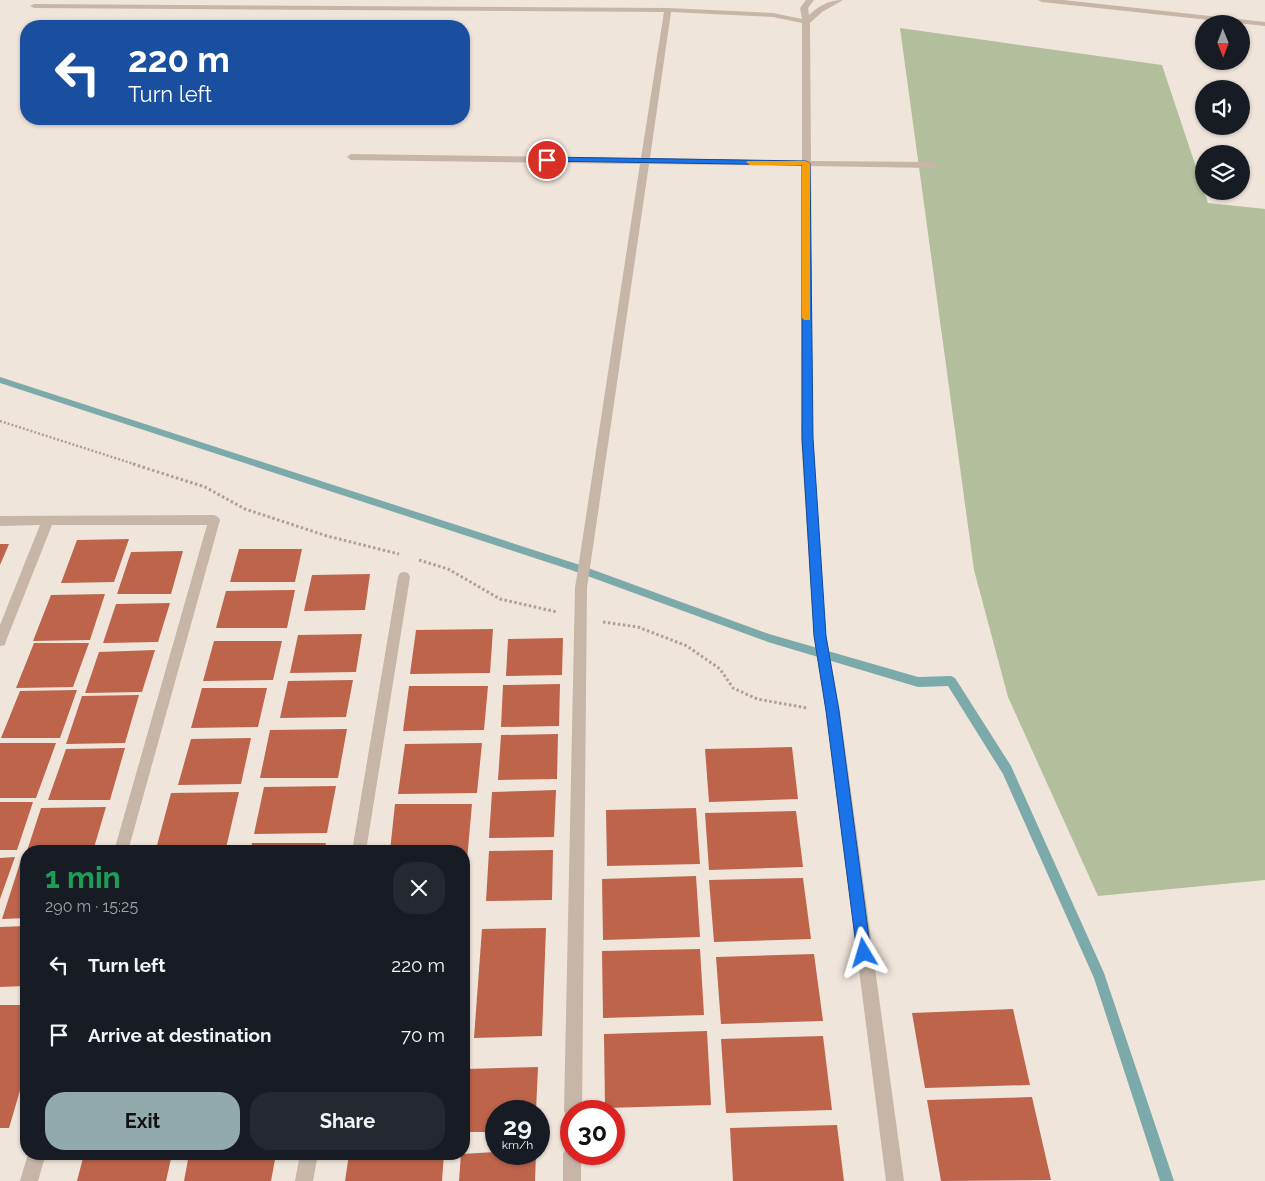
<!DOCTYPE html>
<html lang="en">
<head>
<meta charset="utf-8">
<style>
	body { margin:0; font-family:Raleway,sans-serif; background:#242831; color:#f1f3f6; height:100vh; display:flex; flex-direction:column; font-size:19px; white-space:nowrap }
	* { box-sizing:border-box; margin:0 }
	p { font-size:16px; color:#9ea1a6 }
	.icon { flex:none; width:28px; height:28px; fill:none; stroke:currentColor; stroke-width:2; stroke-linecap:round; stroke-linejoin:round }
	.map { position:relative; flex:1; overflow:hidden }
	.sheet { position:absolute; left:20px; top:845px; width:450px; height:315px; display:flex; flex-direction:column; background:#171b24; border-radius:20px; box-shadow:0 1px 4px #0004 }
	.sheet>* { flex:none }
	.guide { position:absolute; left:20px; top:20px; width:450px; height:105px; border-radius:20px; box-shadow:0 1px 4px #0004; background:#1a4fa0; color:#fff; overflow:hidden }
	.needle { width:32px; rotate:179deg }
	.tools { position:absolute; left:1195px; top:15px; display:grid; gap:10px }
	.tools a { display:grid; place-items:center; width:55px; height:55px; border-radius:50%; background:#171b24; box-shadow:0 1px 4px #0004; font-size:25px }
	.speed { position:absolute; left:485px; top:1100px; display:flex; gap:10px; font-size:25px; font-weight:700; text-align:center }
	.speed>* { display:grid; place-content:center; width:65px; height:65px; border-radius:50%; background:#171b24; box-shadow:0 1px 4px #0004; line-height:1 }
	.speed small { font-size:12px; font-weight:400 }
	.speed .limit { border:8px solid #d22; background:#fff; color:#111 }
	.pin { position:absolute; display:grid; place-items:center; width:42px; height:42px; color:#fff; margin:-21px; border:2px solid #fff; border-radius:50%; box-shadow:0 1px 5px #0007 }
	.me { position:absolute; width:55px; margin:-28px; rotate:353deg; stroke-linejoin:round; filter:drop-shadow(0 0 4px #0008) }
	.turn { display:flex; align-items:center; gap:18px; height:105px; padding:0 25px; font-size:22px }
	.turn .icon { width:65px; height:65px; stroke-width:2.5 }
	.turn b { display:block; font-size:35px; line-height:42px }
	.round { display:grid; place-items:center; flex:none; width:52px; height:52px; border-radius:20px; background:#242831 }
	.head { display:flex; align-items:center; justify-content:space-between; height:85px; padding:0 25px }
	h1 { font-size:30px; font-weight:700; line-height:38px; color:#1e9e55 }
	.button { display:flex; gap:10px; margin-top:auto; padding:10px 25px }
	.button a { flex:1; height:58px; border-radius:20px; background:#93aaac; color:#111; font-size:20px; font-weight:700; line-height:58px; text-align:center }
	.button a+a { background:#242831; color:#f1f3f6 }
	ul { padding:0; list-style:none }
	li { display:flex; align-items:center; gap:15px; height:70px; padding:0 25px }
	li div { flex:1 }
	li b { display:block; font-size:19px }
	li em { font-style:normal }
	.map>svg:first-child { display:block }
	.green { fill:#b3be9c }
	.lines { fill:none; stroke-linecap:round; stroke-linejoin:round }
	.stream { fill:#7caaab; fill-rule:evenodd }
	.building { fill:#bd644b }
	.path-far1 { stroke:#b29f92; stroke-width:2.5; stroke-dasharray:2 2; stroke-linecap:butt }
	.path { stroke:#b29f92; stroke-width:3; stroke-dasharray:2.5 2.5; stroke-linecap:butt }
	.minor { fill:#c7b5a8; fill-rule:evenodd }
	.route { fill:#1a73e8; stroke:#114b97 }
	.slow { fill:#f59e0b }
</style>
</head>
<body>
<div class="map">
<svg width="1265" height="1181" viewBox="0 0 1265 1181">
	<rect width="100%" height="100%" fill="#f0e5db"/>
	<path class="green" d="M900,28L1162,65L1208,203L1265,209V880L1098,896L1008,697L974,570Z"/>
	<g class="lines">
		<path class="stream" d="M0,377L577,564L769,634L918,677L951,676L955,678L1011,766L1104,973L1174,1181H1160L1094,978L1003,774L948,686L918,687L768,642L571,570L0,383Z"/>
	</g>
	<path class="building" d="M129,539L114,582L61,583L77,540Z
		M0,544H9L0,565Z
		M239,549H302L295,582H230Z
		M183,551L171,594H117L131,552Z
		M370,574L365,610L304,611L312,575Z
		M295,590L287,628H216L226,591Z
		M105,594L90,640L33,641L51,595Z
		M170,603L158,642L103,643L116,604Z
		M493,629L490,673L410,674L416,630Z
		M362,634L356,672L290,673L298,635Z
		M563,638L562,675L506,676L508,639Z
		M214,641H282L273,680L203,681Z
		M34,643H89L73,687L16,688Z
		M155,650L142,692L85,693L99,652Z
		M353,680L346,717L280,718L288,681Z
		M560,684L559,726L501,727L503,685Z
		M409,686H488L484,730L403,731Z
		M202,688H267L258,727L191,728Z
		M77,690L60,738H1L20,691Z
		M139,695L125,743L66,744L82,696Z
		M347,729L338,778H260L270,730Z
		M558,734L557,779L498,780L501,735Z
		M251,738L241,784L178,785L191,739Z
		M0,743H56L36,798H0Z
		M482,743L477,793L398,794L405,744Z
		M792,747L798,799L709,802L705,749Z
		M125,748L110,800H48L66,749Z
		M336,786L327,833L254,834L264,787Z
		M556,790L554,837L489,838L492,792Z
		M239,792L226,848L156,849L171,793Z
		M0,802H33L17,850H0Z
		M395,804H472L467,860H464V851H390Z
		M106,807L93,851H27L41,808Z
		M696,808L700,864L607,866L606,810Z
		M796,811L803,867L709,870L705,813Z
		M252,843H326L324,851H250Z
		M553,850L552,900L486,901L489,851Z
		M15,857L0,899V858Z
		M20,863H26V918L2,919Z
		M696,876L700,937L603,940L602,879Z
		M803,878L811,939L714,942L709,880Z
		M26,926V986L0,987V927Z
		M546,928L542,1036L474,1038L482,929Z
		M700,949L704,1015L603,1018L602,951Z
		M814,954L823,1021L721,1024L716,957Z
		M0,1005H26V1070L9,1128H0Z
		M1013,1009L1030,1085L925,1088L912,1013Z
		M707,1031L711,1105L605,1108L604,1034Z
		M823,1036L832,1110L726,1113L721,1039Z
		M538,1067L536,1111H496V1132H464L466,1069Z
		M1032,1097L1051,1180L941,1181L927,1100Z
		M837,1125L844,1181H733L730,1128Z
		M496,1152L536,1154L535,1181H459L461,1154Z
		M84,1154H172L166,1181H77Z
		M189,1154H276L271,1181H184Z
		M349,1154H444L442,1181H345Z"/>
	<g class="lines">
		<path class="path-far1" d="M0,421L137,465"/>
		<path class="path" d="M133,464L205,487L245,509L327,536L399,554
			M419,560L448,569L500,599L557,612
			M603,622L638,627L687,646L720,669L733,688L757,699L807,708"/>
		<path class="minor" d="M806,0H814L808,8L809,15C819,6 829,0 843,0L822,12L810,23L811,161L933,162L937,165L933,168L811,166L813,438L826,635L840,711L904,1181H886L826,711L814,635L801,438L802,166L649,164L587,588L582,1111H571V1119L567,1117L564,1111L575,588L640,164L351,160L347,157L351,154L641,158L664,12L34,8L30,6L34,4L668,8L773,13L802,19L800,8ZM671,12L773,17L802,23V161L650,158Z
			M1038,0H1063L1265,22V26L1042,2Z
			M214,515L218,517L220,520L128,851H114L207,525H52L6,641L5,645L0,646V625L40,525L0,526V516Z
			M404,572L408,573L410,577L366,851H352L398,577L400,573Z
			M571,1146V1154H581V1181H563V1154L566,1148Z
			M28,1154H46L38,1181H20Z
			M300,1154H318L313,1181H295Z"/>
	</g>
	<path class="route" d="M547,157L806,161L810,163L813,438L826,636L839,711L871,953L869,958L864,960L859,958L857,953L826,711L814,636L802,438V165L544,161V158Z"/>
	<path class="slow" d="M748,161H806L810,163V320H804L802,318V165H750L746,162Z"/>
</svg>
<div class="tools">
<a><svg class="needle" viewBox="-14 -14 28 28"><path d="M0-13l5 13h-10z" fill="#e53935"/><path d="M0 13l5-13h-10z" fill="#9ea1a6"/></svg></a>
<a><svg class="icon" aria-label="sound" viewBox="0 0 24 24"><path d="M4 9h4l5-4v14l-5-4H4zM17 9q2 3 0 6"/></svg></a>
<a><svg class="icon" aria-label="layers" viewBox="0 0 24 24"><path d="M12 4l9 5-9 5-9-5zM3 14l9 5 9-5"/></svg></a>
</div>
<div class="speed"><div>29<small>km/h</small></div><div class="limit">30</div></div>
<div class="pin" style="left:547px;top:160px;background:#d93025"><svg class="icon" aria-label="arrive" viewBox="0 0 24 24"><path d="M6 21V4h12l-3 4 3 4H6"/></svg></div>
<svg class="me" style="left:864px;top:953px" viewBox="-20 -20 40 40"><path d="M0-17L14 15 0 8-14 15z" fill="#1a73e8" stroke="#fff" stroke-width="4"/></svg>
<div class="guide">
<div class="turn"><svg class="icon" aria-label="left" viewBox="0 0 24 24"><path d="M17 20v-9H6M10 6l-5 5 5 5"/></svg><div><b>220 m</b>Turn left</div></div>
</div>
<section class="sheet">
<div class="head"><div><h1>1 min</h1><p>290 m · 15:25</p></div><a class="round"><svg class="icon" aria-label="close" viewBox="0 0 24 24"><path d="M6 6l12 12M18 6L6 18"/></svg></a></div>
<ul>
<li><svg class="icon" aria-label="left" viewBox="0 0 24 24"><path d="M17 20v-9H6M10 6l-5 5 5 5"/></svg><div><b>Turn left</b></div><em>220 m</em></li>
<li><svg class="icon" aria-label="arrive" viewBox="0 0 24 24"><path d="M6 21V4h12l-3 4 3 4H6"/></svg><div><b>Arrive at destination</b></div><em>70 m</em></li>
</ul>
<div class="button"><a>Exit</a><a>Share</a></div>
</section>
</div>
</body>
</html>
